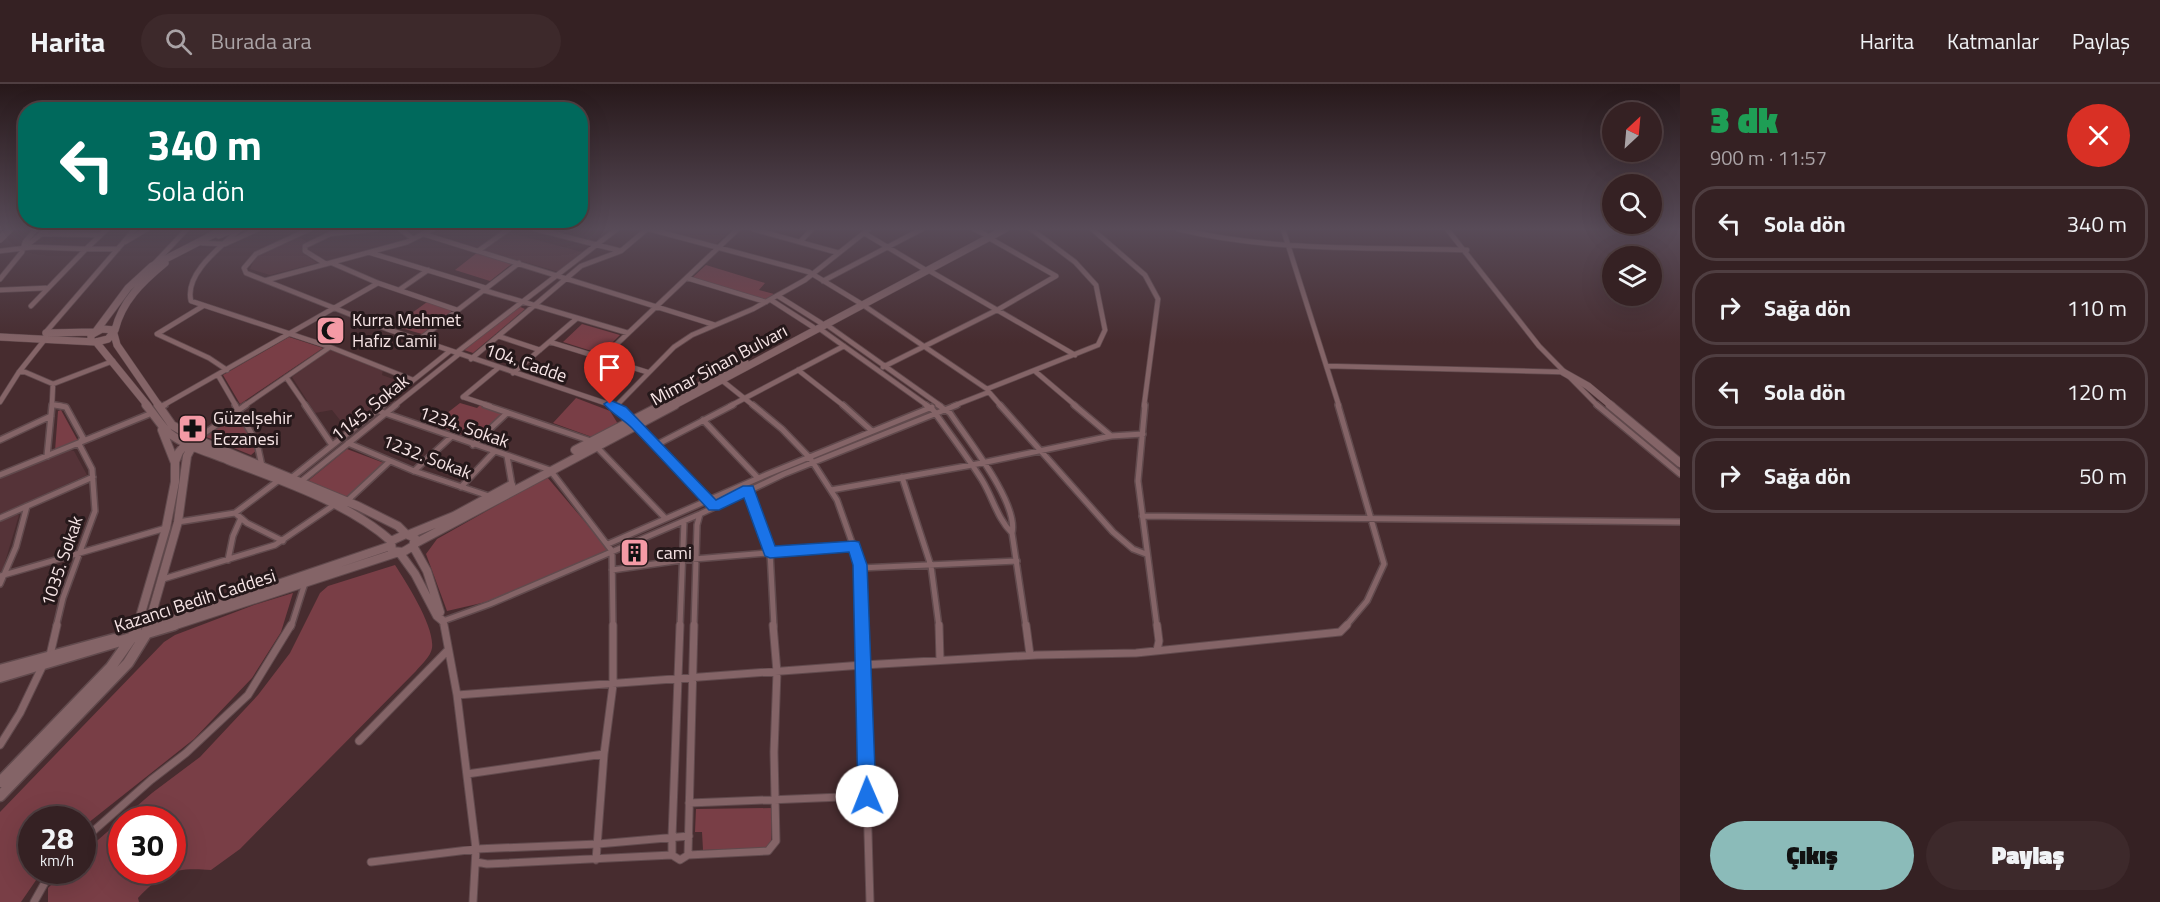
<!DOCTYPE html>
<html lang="tr">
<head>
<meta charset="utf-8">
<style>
	body { margin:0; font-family:"Titillium Web",sans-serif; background:#3d292b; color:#f1f3f6; height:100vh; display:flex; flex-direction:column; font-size:22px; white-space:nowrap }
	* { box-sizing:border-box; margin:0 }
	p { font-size:20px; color:#aaa3a6 }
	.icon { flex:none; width:33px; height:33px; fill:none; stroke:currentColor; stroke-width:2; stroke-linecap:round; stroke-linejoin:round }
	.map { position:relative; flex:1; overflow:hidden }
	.details { display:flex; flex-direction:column; background:#352123; width:480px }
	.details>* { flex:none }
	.top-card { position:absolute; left:18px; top:18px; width:570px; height:126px; border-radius:24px; box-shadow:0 6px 24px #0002,0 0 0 2px #4f3e41; background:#00695c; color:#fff; overflow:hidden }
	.needle { width:39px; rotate:26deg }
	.tools { position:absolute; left:1602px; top:18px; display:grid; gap:12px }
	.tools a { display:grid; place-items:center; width:60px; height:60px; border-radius:50%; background:#352123; box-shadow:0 6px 24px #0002,0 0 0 2px #4f3e41; font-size:30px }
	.speed { position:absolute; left:18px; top:722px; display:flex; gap:12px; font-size:30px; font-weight:700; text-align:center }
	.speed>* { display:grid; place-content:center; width:78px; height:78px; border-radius:50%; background:#352123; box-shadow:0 6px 24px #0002,0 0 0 2px #4f3e41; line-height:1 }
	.speed small { font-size:15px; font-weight:400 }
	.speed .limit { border:9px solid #d22; background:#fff; color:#111 }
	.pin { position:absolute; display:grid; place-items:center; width:51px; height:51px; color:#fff; margin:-62px -26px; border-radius:50% 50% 50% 0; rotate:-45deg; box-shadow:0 0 6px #0007 }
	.pin .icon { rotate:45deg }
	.me { position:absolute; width:66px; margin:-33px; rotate:359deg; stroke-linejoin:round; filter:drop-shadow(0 0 4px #0008) }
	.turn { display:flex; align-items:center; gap:21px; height:126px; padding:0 30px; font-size:27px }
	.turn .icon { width:78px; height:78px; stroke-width:2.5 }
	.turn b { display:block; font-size:42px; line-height:51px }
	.round { display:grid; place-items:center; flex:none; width:63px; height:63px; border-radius:32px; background:#3d292b }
	.headline { display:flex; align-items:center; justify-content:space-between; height:102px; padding:0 30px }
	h1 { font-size:36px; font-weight:800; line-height:45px; color:#1e9e55 }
	.action { display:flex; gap:12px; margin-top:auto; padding:12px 30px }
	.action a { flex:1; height:69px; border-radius:36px; background:#8bbbb9; color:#111; font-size:24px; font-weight:800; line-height:69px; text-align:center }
	.action a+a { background:#3d292b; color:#f1f3f6 }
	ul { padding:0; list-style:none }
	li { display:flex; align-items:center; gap:18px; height:75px; margin:0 12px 9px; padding:0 18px; border:3px solid #4f3e41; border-radius:24px }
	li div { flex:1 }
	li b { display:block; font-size:22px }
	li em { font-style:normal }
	header { display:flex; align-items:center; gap:36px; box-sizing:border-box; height:84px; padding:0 30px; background:#352123; border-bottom:2px solid #4f3e41 }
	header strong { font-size:28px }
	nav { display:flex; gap:33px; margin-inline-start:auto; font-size:21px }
	.search { width:420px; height:54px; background:#3d292b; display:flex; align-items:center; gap:15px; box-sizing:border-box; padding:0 21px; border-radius:33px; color:#aaa3a6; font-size:22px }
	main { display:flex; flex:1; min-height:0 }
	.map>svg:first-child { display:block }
	.built { fill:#553338 }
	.green { fill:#793e46 }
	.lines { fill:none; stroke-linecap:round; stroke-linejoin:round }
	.street-far2-casing { stroke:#614a4d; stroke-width:6 }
	.street-far1-casing { stroke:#614a4d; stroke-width:8 }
	.street-casing { stroke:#614a4d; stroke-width:9 }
	.secondary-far2-casing { stroke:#614a4d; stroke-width:8 }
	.secondary-far1-casing { stroke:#614a4d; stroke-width:10 }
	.secondary-casing { stroke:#614a4d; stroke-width:13 }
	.street-far2 { stroke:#846467; stroke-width:4.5 }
	.street-far1 { stroke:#846467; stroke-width:5 }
	.street { stroke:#846467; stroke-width:7 }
	.secondary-far2 { stroke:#846467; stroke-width:7 }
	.secondary-far1 { stroke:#846467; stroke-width:8 }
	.secondary { stroke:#846467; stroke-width:10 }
	.route { fill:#1a73e8; stroke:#114b97; stroke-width:1.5 }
	.labels { text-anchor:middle; stroke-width:6; stroke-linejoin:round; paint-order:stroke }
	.poi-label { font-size:18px; fill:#f6e4e5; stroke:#25181a; text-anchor:start }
	.street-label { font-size:18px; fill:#f6e4e5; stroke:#25181a }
</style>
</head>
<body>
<header>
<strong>Harita</strong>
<div class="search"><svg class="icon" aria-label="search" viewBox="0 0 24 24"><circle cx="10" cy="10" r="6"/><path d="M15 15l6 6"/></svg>Burada ara</div>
<nav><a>Harita</a><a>Katmanlar</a><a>Paylaş</a></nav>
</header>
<main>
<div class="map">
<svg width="1680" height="818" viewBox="0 0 1680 818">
	<rect width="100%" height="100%" fill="#472c2f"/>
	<path class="built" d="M658,145H732L716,160Z
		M507,148L582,168L559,188L483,166Z
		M297,151L307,158L302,163L303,169L317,179L270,191L250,185L255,173Z
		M330,266L383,286L382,291L404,299L349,343L344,341L332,326L315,329L292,293Z
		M70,366L74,367L87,391L0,430V394Z
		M16,430L19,431L3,485L0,488V437Z"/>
	<path class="green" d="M478,168L513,179L490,197L455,186Z
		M706,181L765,199L759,206L774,210L768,215H764L692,194Z
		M427,218L451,226V228L422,250L394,242Z
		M518,222L525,225L473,269L464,266Z
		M582,240L620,251L601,270L563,258Z
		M289,253L323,264L240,320L223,291Z
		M576,314L610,327L618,340L592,353L553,339Z
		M460,319L477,324L480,321L503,330L476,356L433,340Z
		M61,326L78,357L55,367L58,327Z
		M237,329H243L258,365L251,371L204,352Z
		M347,365L384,379L347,413L308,397Z
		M547,393L608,465L605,468L486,518L447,527L426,470L437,455Z
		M395,481C406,498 435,543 432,564C431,572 421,581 416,587L240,765L211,786C174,783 163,788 138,814L139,818H48V804L66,786H82L83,769L122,735V786H172V735H122L152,709L200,673L258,611L290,569L320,509L328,502Z
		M293,509L281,548L252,594L194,655L83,743L82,735H32V786H43L21,818H0V728L164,558L175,551L254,521Z
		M772,724L771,759L767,764L703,766L702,748H695L696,725Z"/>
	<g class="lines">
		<defs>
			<path id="street-far2" d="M240,145C222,162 184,189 191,217L330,263L413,296
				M310,145L256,170L244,184L246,189L387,245L614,322
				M400,145L413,155
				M535,145L621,167L647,145
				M649,145L809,188L860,219
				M753,145L839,169
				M974,145L986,151
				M1092,145L1145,191L1158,215L1144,322
				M1178,145C1272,168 1371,163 1467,166
				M1283,145L1339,322
				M1447,145L1539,262L1598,322
				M864,149L924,185
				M42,150L100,151
				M423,150L715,241
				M125,158L147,145
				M800,158L812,145
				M202,159L225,160L258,145
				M26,162L48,145
				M0,167L33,163L86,165L107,145
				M478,167L509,145
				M371,169L486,204
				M332,179L378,199L457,226
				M326,180L305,167V162L330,150L377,145
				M153,181L187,145
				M928,186L1075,271
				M687,194L766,218
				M0,195L22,168L25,158L36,145
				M267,196L407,158L433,145
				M823,197L922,145
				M0,206L46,204
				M399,206L428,186
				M483,206L628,249
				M778,212L821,239
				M771,216L813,243
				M863,221L987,305L1098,261L1105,246L1096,201L1075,178L1031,145
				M31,222L86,165H118
				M203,222L157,250L209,274L227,286
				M827,241L941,322
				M820,245L928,322
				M45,249L135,145
				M498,252L540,266
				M420,255L519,179
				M550,258L647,288
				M456,269L617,145
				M602,274L738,145
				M471,275L581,182L621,167
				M1327,282L1562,288
				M883,283L999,225L1056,192L989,154
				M798,286L844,322
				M19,288H25L53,300L52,320L62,322
				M1036,288L1076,322
				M513,289L576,235
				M218,291L236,322
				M286,293L306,322
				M719,294L754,322
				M53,300L113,277
				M988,307L1001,322
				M463,313L490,322
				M463,313L498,284
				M0,318L19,288L46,254
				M619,319L674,263L692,251L753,225L805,196L869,145
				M162,322L378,199
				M244,322L330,263
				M381,322L450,267
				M394,322L459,270
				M730,322L844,262
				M953,322L989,308"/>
			<path id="street-far1" d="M55,321L66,323L83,354L79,360L92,385L95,427L63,514L56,543
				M235,321L257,359L262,382
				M305,321L332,361
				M485,321L591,357L665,434
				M611,321L621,326L714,423
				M753,321L782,345L810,374L837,416L860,481L862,543
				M843,321L872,347
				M926,321L933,326C949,349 967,372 982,396C993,414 997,434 1012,449C1019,419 967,355 950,329L938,321
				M1000,321L1113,448L1133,465L1146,470
				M1074,321L1111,352
				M1145,321L1138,397L1157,543
				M1338,321L1384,480L1367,517L1345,543
				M1597,321L1680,390
				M159,324L165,321
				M376,326L550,386L612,467L613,543
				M703,336L758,394
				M196,355L246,321
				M0,356L51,332
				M348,359L414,387L489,412
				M473,361L507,329
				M656,361L733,321
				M47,372L52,321
				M507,372L512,401
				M414,387L451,353
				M0,391L152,329
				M902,393L931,482L939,543
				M290,395L383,321
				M299,399L396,321
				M461,403L494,368
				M748,406L770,468L774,543
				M831,406L972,381L1111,352L1143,350
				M347,417L390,377
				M235,429L247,439L283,457
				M1142,432L1680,438
				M0,434L93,393
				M178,438L235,429L279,396
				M1012,449L1026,543
				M608,460L768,390L932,323
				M228,476L233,452L241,434
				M860,484L1017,477
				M612,486L682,476L854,462
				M0,492L166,444
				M163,495L275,461L334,421
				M0,500L16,463L27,422
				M291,543L305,499
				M444,543L443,537L490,520L700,430L784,390L957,321
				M680,543L684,437
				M694,543L697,441L700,430"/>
			<path id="street" d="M444,541L457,611L476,765L473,818
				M680,541L672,753V771L680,776L688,771L694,541
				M862,541L870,818
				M939,541L940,576
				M1026,541L1030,571
				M1157,541L1159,557L1157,566
				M50,571L57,541
				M457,611L863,581L1037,571L1136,569L1340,548L1347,541
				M359,657L448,566
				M0,661L20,629L43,581
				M467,690L604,670
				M689,719L867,712
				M82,757L151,696L186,669L248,611L291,541
				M688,771L768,767L776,757L774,668L777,588L773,541
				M596,776L604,670L613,601V541
				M371,778L476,765L598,760L689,752
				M476,778L487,780L672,771
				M34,818L52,786"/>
			<path id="secondary-far2" d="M219,151L234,145
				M0,155L10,145
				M115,246C122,217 142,198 165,179
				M96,247L128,204L152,182L224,145
				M46,249L94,248
				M114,250L117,261L159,322
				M0,253L96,258L108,255L115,246L102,245L91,251V256
				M96,258L148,322
				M1563,288L1588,302L1612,322
				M660,322L745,278
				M673,322L1005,145"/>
			<path id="secondary-far1" d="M146,321C154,330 161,342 169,349C185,362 209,368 228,376C282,397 347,418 391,457
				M1610,321L1680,379
				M162,346L175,379
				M196,355L358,422L398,442L406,450
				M575,366L662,321
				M406,450L415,454L413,462L403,468L392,467L391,457Z
				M410,450L454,432L511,401
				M414,460L675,321
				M413,462L427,487L440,528
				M157,541L390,462
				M137,543L166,444L175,398V378L179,368L192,353
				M148,543L178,438L187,372L196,355L172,341L158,321
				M170,543L399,468L415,490L437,532L443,537"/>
			<path id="secondary" d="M0,586L114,555
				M0,593L174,541
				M0,698L111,583L135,549L137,541
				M0,712L128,579L146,550L148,541"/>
		</defs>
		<use href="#street-far2" class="street-far2-casing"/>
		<use href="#street-far1" class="street-far1-casing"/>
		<use href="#street" class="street-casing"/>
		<use href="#secondary-far2" class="secondary-far2-casing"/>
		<use href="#secondary-far1" class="secondary-far1-casing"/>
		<use href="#secondary" class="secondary-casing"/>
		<use href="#street-far2" class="street-far2"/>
		<use href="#street-far1" class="street-far1"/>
		<use href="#street" class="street"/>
		<use href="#secondary-far2" class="secondary-far2"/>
		<use href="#secondary-far1" class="secondary-far1"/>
		<use href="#secondary" class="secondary"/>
	</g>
	<linearGradient id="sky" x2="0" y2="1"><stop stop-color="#27181a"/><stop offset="0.56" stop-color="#584b58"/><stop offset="1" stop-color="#584b58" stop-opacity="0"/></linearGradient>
	<rect width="1680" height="259" fill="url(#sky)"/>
	<path class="route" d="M610,316L626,323L716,416L743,402H753L775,462L854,457L859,458L867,481L876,712L873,718L867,721L860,718L858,712L853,481L849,468L770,474L765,472L744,414L719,426H709C684,399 658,371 632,344C623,335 611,329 604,320Z"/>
	<defs>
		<symbol id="mosque-square" viewBox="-11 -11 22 22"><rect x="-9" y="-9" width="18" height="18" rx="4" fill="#f49aa5" stroke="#25181a"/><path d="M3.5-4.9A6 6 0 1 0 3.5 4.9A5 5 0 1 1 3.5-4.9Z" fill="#111"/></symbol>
		<symbol id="pharmacy-square" viewBox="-11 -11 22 22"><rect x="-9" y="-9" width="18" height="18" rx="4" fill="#f49aa5" stroke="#25181a"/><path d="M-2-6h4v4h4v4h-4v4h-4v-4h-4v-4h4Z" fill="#111"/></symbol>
		<symbol id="building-square" viewBox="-11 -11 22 22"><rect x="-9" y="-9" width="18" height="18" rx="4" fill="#f49aa5" stroke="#25181a"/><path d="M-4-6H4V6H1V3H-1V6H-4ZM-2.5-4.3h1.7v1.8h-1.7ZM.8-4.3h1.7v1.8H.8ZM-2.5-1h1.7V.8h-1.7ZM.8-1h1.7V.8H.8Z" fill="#111"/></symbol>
	</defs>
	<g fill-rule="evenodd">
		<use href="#mosque-square" x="314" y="230" width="33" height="33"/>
		<use href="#pharmacy-square" x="176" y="328" width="33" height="33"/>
		<use href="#building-square" x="618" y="452" width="33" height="33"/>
	</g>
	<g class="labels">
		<g class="poi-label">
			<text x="352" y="242">Kurra Mehmet<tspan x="352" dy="21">Hafız Camii</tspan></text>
			<text x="213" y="340">Güzelşehir<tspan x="213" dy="21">Eczanesi</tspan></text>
			<text x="656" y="475">cami</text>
		</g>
		<g class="street-label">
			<text transform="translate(526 279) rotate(19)" y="6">104. Cadde</text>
			<text transform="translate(719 281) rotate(-28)" y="6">Mimar Sinan Bulvarı</text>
			<text transform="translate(370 324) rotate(-39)" y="6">1145. Sokak</text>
			<text transform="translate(464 343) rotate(19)" y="6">1234. Sokak</text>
			<text transform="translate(427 373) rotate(21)" y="6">1232. Sokak</text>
			<text transform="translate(62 477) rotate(-71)" y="6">1035. Sokak</text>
			<text transform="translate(195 517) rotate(-18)" y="6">Kazancı Bedih Caddesi</text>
		</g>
	</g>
</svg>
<div class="tools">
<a><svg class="needle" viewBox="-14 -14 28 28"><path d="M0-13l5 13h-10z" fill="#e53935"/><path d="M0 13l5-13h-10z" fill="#aaa3a6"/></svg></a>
<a><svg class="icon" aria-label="search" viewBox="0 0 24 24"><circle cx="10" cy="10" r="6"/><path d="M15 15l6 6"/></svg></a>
<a><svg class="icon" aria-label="layers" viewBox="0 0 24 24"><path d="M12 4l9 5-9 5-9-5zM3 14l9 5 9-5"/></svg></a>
</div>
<div class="speed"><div>28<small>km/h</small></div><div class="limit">30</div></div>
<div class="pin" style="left:610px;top:320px;background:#d93025"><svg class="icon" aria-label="arrive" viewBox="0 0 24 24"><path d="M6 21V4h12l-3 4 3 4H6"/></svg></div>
<svg class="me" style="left:867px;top:712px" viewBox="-20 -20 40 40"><circle r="19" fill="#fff"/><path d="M0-13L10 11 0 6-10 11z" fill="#1a73e8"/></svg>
<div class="top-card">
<div class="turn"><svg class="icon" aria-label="left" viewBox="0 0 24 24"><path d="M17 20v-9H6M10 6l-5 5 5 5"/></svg><div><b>340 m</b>Sola dön</div></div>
</div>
</div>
<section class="details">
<div class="headline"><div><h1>3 dk</h1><p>900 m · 11:57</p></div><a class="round" style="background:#d93025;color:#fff"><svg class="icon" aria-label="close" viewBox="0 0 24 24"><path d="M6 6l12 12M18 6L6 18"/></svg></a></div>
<ul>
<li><svg class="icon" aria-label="left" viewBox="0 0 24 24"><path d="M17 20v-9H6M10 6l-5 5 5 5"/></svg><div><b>Sola dön</b></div><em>340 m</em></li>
<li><svg class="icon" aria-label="right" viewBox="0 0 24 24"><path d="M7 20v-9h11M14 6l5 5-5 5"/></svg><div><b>Sağa dön</b></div><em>110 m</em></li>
<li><svg class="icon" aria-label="left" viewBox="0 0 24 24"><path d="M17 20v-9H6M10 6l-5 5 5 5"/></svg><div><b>Sola dön</b></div><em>120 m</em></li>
<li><svg class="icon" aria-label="right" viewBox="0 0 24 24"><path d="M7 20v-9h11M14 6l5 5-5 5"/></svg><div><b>Sağa dön</b></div><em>50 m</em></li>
</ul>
<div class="action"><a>Çıkış</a><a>Paylaş</a></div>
</section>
</main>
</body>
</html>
